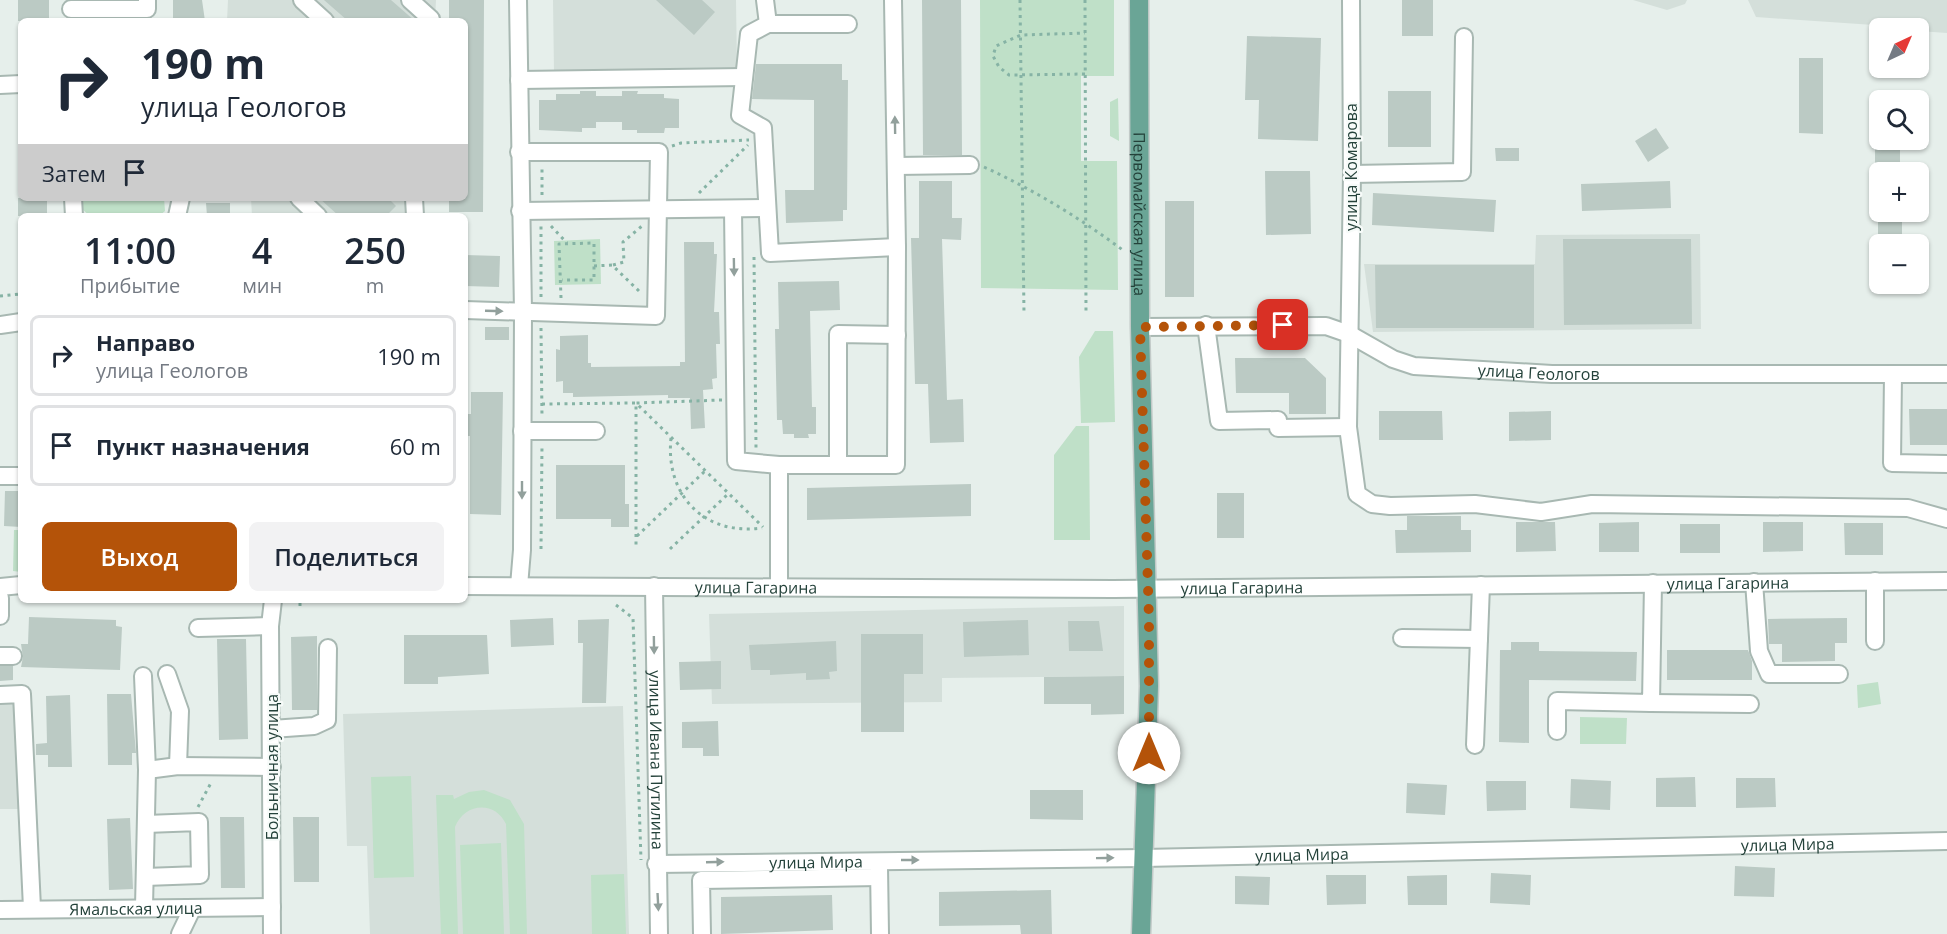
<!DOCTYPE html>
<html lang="ru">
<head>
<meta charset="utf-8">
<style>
	body { margin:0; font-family:"Open Sans",sans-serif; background:#f2f2f3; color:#1f2937; height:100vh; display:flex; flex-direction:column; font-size:22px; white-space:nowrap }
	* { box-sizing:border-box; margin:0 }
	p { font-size:20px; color:#747a83 }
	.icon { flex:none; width:33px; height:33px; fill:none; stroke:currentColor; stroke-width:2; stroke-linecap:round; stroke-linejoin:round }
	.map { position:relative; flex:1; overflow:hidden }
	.sheet { position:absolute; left:18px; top:213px; width:450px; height:390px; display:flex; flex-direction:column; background:#fff; border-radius:9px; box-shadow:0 2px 4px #0004 }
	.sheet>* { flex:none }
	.guide { position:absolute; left:18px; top:18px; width:450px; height:183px; border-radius:9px; box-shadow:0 2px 4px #0004; background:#fff; color:#1f2937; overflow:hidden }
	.needle { width:39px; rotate:44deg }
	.fabs { position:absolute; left:1869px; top:18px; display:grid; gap:12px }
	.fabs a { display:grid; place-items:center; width:60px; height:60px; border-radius:9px; background:#fff; box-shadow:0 2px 4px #0004; font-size:30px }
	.pin { position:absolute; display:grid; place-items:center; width:51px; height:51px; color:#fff; margin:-26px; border-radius:12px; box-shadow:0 3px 9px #0006 }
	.me { position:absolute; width:66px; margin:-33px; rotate:0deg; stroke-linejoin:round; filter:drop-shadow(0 0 4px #0008) }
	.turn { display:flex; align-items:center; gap:21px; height:126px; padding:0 24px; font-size:27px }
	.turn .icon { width:78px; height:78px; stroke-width:2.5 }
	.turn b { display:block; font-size:42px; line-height:51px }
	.then { display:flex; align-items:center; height:57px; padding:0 24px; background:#0003; gap:12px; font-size:22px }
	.eta { display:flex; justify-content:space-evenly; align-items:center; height:102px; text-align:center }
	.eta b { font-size:36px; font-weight:600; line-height:42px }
	.button { display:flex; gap:12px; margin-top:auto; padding:12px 24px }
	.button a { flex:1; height:69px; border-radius:9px; background:#b45309; color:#fff; font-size:24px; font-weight:600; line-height:69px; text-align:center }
	.button a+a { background:#f2f2f3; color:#1f2937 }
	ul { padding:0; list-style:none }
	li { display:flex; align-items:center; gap:18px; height:81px; margin:0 12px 9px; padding:0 12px; border:3px solid #e0e1e3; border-radius:9px }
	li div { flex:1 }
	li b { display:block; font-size:22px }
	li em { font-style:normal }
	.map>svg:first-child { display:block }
	.built { fill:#d4dfda }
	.green { fill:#bfe0c8 }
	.building { fill:#bbcac4 }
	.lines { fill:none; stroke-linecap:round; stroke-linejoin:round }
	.minor-casing { stroke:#a8b8b2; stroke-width:20 }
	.major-casing { stroke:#c2cac8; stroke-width:21 }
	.path { stroke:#86b3a5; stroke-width:3; stroke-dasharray:3 4.5; stroke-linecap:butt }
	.minor { stroke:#fff; stroke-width:16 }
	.major { stroke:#6aa596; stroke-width:18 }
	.oneway { fill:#92a09c }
	.route { stroke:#b45309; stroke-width:10; stroke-dasharray:0 18 }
	.labels { text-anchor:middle; stroke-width:4.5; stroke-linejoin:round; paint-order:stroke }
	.street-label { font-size:16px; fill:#24423a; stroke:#f7fbf9 }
</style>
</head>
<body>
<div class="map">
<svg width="1947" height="934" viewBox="0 0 1947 934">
	<rect width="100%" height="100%" fill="#e6efeb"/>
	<path class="built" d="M228,0H436L435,21H227Z
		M553,0H736L737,69L554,72Z
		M1633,0H1687L1685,4L1667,10Z
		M1748,0H1947V33L1919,31L1918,28L1756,17Z
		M251,198H423L422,216H252Z
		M1700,234L1701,329L1373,332L1364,264H1535L1536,235Z
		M1124,606V676L942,678V702L712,704L709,614Z
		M14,702L18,809H0V703Z
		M623,706L629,934H370L367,846H347L343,714Z"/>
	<path class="green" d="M980,0H1114V76H1081V161H1117L1118,290L981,288Z
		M1118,98L1119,141L1110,136V102Z
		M81,198H164L165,211L159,216H90L82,209Z
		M600,239L601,284L555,285L554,241Z
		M1095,331H1113L1115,422L1081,423L1079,357Z
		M1076,426H1089L1090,540H1054V455Z
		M14,530H21V572L13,571Z
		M1878,682L1881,704L1858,708L1857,685Z
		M1580,717L1627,718L1626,744H1580Z
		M411,776L414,877L374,878L371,777Z
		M484,790L510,800L524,824L527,934H510L506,824C495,800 464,803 455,827L458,934H441L436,795H453L454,799L469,792Z
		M501,843L504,934H463L460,845Z
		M624,874L626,934H592L591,875Z"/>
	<path class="building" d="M18,0H49V21H18Z
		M173,0H202L205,21H173Z
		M324,0H391L415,21H348Z
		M449,0H484L483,212H449V198H465V21H449Z
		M656,0H702L715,12L694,35Z
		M922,0H961L962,155H923Z
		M1402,0H1433V36H1402Z
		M1247,36L1321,38L1318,141L1258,139L1259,100H1245Z
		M1799,58H1823V134L1799,133Z
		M756,64H842V80H848L847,210H843V221L786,223L785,190H814V100L752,99Z
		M580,91H596V96H622V91H638L637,94H664V98L679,99V128H665L664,133H637V130H622V122H596V128H582V132L539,130V100H556V94H580Z
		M1388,91H1431V147H1388Z
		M1656,128L1669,148L1648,162L1635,141Z
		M1875,140H1900V163H1875Z
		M1495,148H1519V161H1496Z
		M1265,171H1310L1311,234L1266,235Z
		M919,181H952V218H962L961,240L942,239L947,400L963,399L964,442L930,443L928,384H915L911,238H919Z
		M1670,181L1671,208L1582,211L1581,184Z
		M1373,193L1496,200L1494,232L1372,225Z
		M18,198H47V216H18Z
		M319,198H388L396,206L386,216H339Z
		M1165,201H1194V297H1165Z
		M206,203H230V216H207Z
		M1878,212H1902V244H1878Z
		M1563,239H1691L1692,324L1564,325Z
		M684,242H714V254H717L714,312H719L720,344H716L717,378L712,379L713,389L703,390L705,428L691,429L690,398H668V395L573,397V393H563V381L556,382V349L560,350V336L588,335V363H591V367L680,366V362H685Z
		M465,255L500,256L499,287L465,286Z
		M1375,265H1534V328H1376Z
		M839,281L840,310L810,311L812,407H816V434H808L809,438H794V434H783L782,420H777L775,329H779L778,282Z
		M485,327H509V340H485Z
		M1235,358H1305L1326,378V414H1289V393H1236Z
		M471,392H503L501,515L470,514V436H465V414H471Z
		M1909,409H1947V445H1910Z
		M1379,411H1442L1443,440H1379Z
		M1551,411V440L1509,441V412Z
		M556,465H625V504H629V527H611V519H556Z
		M971,484V516L807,520V488Z
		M5,491H21V527L4,526Z
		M1217,493H1244V538H1217Z
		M1407,516H1461V530H1471V552L1396,553L1395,530H1407Z
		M1516,522H1555L1556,551L1516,552Z
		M1639,522V552H1599V523Z
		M1763,522H1803V551L1763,552Z
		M1844,523H1883V555H1845Z
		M1680,524H1720V553H1680Z
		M29,617L116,620V626L122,627L120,670L21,667L23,657L21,644H28Z
		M553,618L554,645L511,647L510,620Z
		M1847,618V643H1835V661L1782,662V644H1769L1768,619Z
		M609,619L606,703H582L583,643H578V620Z
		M1028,620L1029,655L964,657L963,622Z
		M1068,621H1099L1103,651H1069Z
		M861,634H923V674H904V732H861Z
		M404,635H487L489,674L438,677V684H404Z
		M317,636V710H292L291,637Z
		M217,639H246L248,739L219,740Z
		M836,641L837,671L829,672L830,679L806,680V673L770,675V670H751L749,645Z
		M1511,642H1539V651L1637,652L1636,681L1529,680V743L1499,742L1500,650H1511Z
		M1667,650H1748L1752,661V680H1667Z
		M721,661V689L680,690L679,662Z
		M0,666H13V680L0,681Z
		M1124,676V714L1091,715V704H1044V677Z
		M107,694H131L136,753H132V765H108Z
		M70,695L72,767H48V755H36V744L47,743L46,696Z
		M718,721L719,756H703V748H682V722Z
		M1695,777L1696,807H1656V778Z
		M1736,778H1775L1776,807L1736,808Z
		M1571,779L1611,781L1610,810L1570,808Z
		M1486,781H1526V810L1487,811Z
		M1407,783L1447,785L1445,815L1406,813Z
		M1030,790H1083V820L1030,819Z
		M220,817H244L245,888H221Z
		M293,817H319V882H294Z
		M130,818L133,889L109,890L107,819Z
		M1735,866L1775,868L1774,897L1734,896Z
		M1491,873L1531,875L1530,905L1490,903Z
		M1326,875H1366V904L1327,905Z
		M1447,875V905H1408L1407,876Z
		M1235,876L1270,877L1269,905L1235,904Z
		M1051,890L1052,934H1021L1020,925L939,926V892Z
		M832,895L833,930L721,934V897Z"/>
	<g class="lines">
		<defs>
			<g id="minor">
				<path d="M302,0L325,21"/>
				<path d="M410,0L431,19L429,21"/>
				<path d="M518,0L523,312L522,550L519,586"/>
				<path d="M765,0L768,24L749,34L740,115L763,128L770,253L897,247"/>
				<path d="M1351,0L1352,174L1348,427L1357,494L1372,504L1390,506L1475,504L1541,512L1592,504L1908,508L1947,519"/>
				<path d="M71,9H147V0"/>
				<path d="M768,24H848"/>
				<path d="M519,80L744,77"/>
				<path d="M0,85L21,84"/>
				<path d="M896,166L970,165"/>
				<path d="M1352,174L1462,172L1464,37"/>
				<path d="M73,198L74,216"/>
				<path d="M299,198L318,216"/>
				<path d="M414,198L415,216"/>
				<path d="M733,209L736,461L779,465"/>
				<path d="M520,211L767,208"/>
				<path d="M177,216L181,198"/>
				<path d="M465,310L656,316L659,152H519"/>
				<path d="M0,325L21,322"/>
				<path d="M1206,325L1219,421L1278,420V428L1348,427"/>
				<path id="s1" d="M1140,327L1326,326L1349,334L1393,359L1414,366L1552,374H1947"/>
				<path d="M1893,374L1892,463L1947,464"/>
				<path d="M522,431H596"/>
				<path d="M838,465V334L897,335"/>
				<path d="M0,476H21"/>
				<path d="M1875,581V641"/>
				<path d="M1754,582L1759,651L1769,674H1839"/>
				<path id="s2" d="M465,586L1113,589L1947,581"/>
				<path id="s3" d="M654,586L659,934"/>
				<path d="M779,586V465H896L897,247L893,0"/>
				<path d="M0,587L21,585"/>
				<path d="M0,598V616"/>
				<path d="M198,628L270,626"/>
				<path d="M1402,638L1479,639"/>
				<path d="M0,656H13"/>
				<path d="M167,674L180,711L178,766"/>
				<path d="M143,676L147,770L144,907"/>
				<path d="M0,695L22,694L32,908"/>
				<path d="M1651,703L1750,704"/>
				<path d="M272,729L314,726L327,720L328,648"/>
				<path d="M1557,731V701L1651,703L1653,583"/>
				<path d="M1475,745L1481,585"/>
				<path d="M147,770L178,766L272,767"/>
				<path id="s4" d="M656,864L1144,858L1947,841"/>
				<path d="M879,867L880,934"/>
				<path d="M145,877L200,875L199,822L146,824"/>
				<path id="s5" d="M0,910L272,907"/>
				<path d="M180,934L192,909"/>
				<path d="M272,934L270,626L273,600"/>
				<path d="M702,934L701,880L879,877"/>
			</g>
			<g id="major">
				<path id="s6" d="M1139,0L1140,327L1149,686L1141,934"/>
			</g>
		</defs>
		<use href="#minor" class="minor-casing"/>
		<use href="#major" class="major-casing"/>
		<path class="path" d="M1020,0L1024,314
			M1085,0L1086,315
			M1085,74L1009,75L999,67L993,56L996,46L1021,35L1085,33
			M672,146L681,143L749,140
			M984,167C1034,190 1080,218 1124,251
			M699,193L748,145
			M542,195V166
			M551,226L567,243
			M754,257L756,448
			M613,265L624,262L623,242L642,226
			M594,266L612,265L641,293
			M0,296L21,294
			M541,297V226
			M561,298L559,244L594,243V280H562
			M541,328L542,417
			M722,400L636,403L763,527
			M542,404L636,403V549
			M671,438C665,495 704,536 762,528
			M637,536L705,471
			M541,549L542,445
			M670,549L728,494
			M616,605L633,618L641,860
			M300,606V600
			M198,807L212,781"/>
		<use href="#minor" class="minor"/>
		<use href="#major" class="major"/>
	</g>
	<defs><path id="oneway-solid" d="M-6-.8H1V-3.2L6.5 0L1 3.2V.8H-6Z" transform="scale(1.5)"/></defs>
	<g class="oneway">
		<use href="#oneway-solid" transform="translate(895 125) rotate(-91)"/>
		<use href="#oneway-solid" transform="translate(734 267) rotate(89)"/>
		<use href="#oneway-solid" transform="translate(494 311) rotate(2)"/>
		<use href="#oneway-solid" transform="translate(522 490) rotate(90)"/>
		<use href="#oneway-solid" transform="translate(654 645) rotate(89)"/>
		<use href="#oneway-solid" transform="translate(1105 858) rotate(-1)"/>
		<use href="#oneway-solid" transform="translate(910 860)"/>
		<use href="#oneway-solid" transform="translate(715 862) rotate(-2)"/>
		<use href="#oneway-solid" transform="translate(658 902) rotate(87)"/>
	</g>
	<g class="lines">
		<path class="route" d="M1149,753V620L1140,327L1283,325"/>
	</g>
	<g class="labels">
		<g class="street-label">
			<text transform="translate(1351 167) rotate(-90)" y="6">улица Комарова</text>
			<text dy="6" stroke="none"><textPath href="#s6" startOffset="214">Первомайская улица</textPath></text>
			<text dy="6" stroke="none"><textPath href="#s1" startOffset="408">улица Геологов</textPath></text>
			<text dy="6" stroke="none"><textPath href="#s2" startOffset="1263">улица Гагарина</textPath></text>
			<text dy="6" stroke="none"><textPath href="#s2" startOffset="291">улица Гагарина</textPath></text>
			<text dy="6" stroke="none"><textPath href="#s2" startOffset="777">улица Гагарина</textPath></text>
			<text dy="6" stroke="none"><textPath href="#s3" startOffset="174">улица Ивана Путилина</textPath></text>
			<text transform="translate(272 767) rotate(-90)" y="6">Больничная улица</text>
			<text dy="6" stroke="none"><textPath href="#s4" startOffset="1132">улица Мира</textPath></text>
			<text dy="6" stroke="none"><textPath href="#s4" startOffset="646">улица Мира</textPath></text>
			<text dy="6" stroke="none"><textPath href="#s4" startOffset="160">улица Мира</textPath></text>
			<text dy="6" stroke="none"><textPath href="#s5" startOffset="136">Ямальская улица</textPath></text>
		</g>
	</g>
</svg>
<div class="fabs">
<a><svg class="needle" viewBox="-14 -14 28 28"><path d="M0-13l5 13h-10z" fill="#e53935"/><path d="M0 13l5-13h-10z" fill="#747a83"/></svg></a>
<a><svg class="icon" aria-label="search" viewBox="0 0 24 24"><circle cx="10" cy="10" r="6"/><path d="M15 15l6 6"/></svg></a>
<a>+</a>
<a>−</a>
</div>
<div class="pin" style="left:1283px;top:325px;background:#d93025"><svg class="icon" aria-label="arrive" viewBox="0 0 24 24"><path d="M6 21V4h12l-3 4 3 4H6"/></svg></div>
<svg class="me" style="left:1149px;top:753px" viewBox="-20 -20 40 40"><circle r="19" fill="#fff"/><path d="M0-13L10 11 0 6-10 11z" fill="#b45309"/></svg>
<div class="guide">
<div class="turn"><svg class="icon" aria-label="right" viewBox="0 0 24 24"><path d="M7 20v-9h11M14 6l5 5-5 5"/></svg><div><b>190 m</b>улица Геологов</div></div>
<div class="then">Затем<svg class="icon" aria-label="arrive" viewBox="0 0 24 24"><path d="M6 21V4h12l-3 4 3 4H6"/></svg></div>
</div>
<section class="sheet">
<div class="eta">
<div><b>11:00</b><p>Прибытие</p></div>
<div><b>4</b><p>мин</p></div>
<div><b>250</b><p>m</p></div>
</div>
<ul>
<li><svg class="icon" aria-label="right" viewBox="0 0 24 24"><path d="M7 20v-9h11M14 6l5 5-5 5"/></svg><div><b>Направо</b><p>улица Геологов</p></div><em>190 m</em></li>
<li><svg class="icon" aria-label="arrive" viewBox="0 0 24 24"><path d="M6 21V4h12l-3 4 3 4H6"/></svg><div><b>Пункт назначения</b></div><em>60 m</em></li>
</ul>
<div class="button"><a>Выход</a><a>Поделиться</a></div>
</section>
</div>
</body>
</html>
